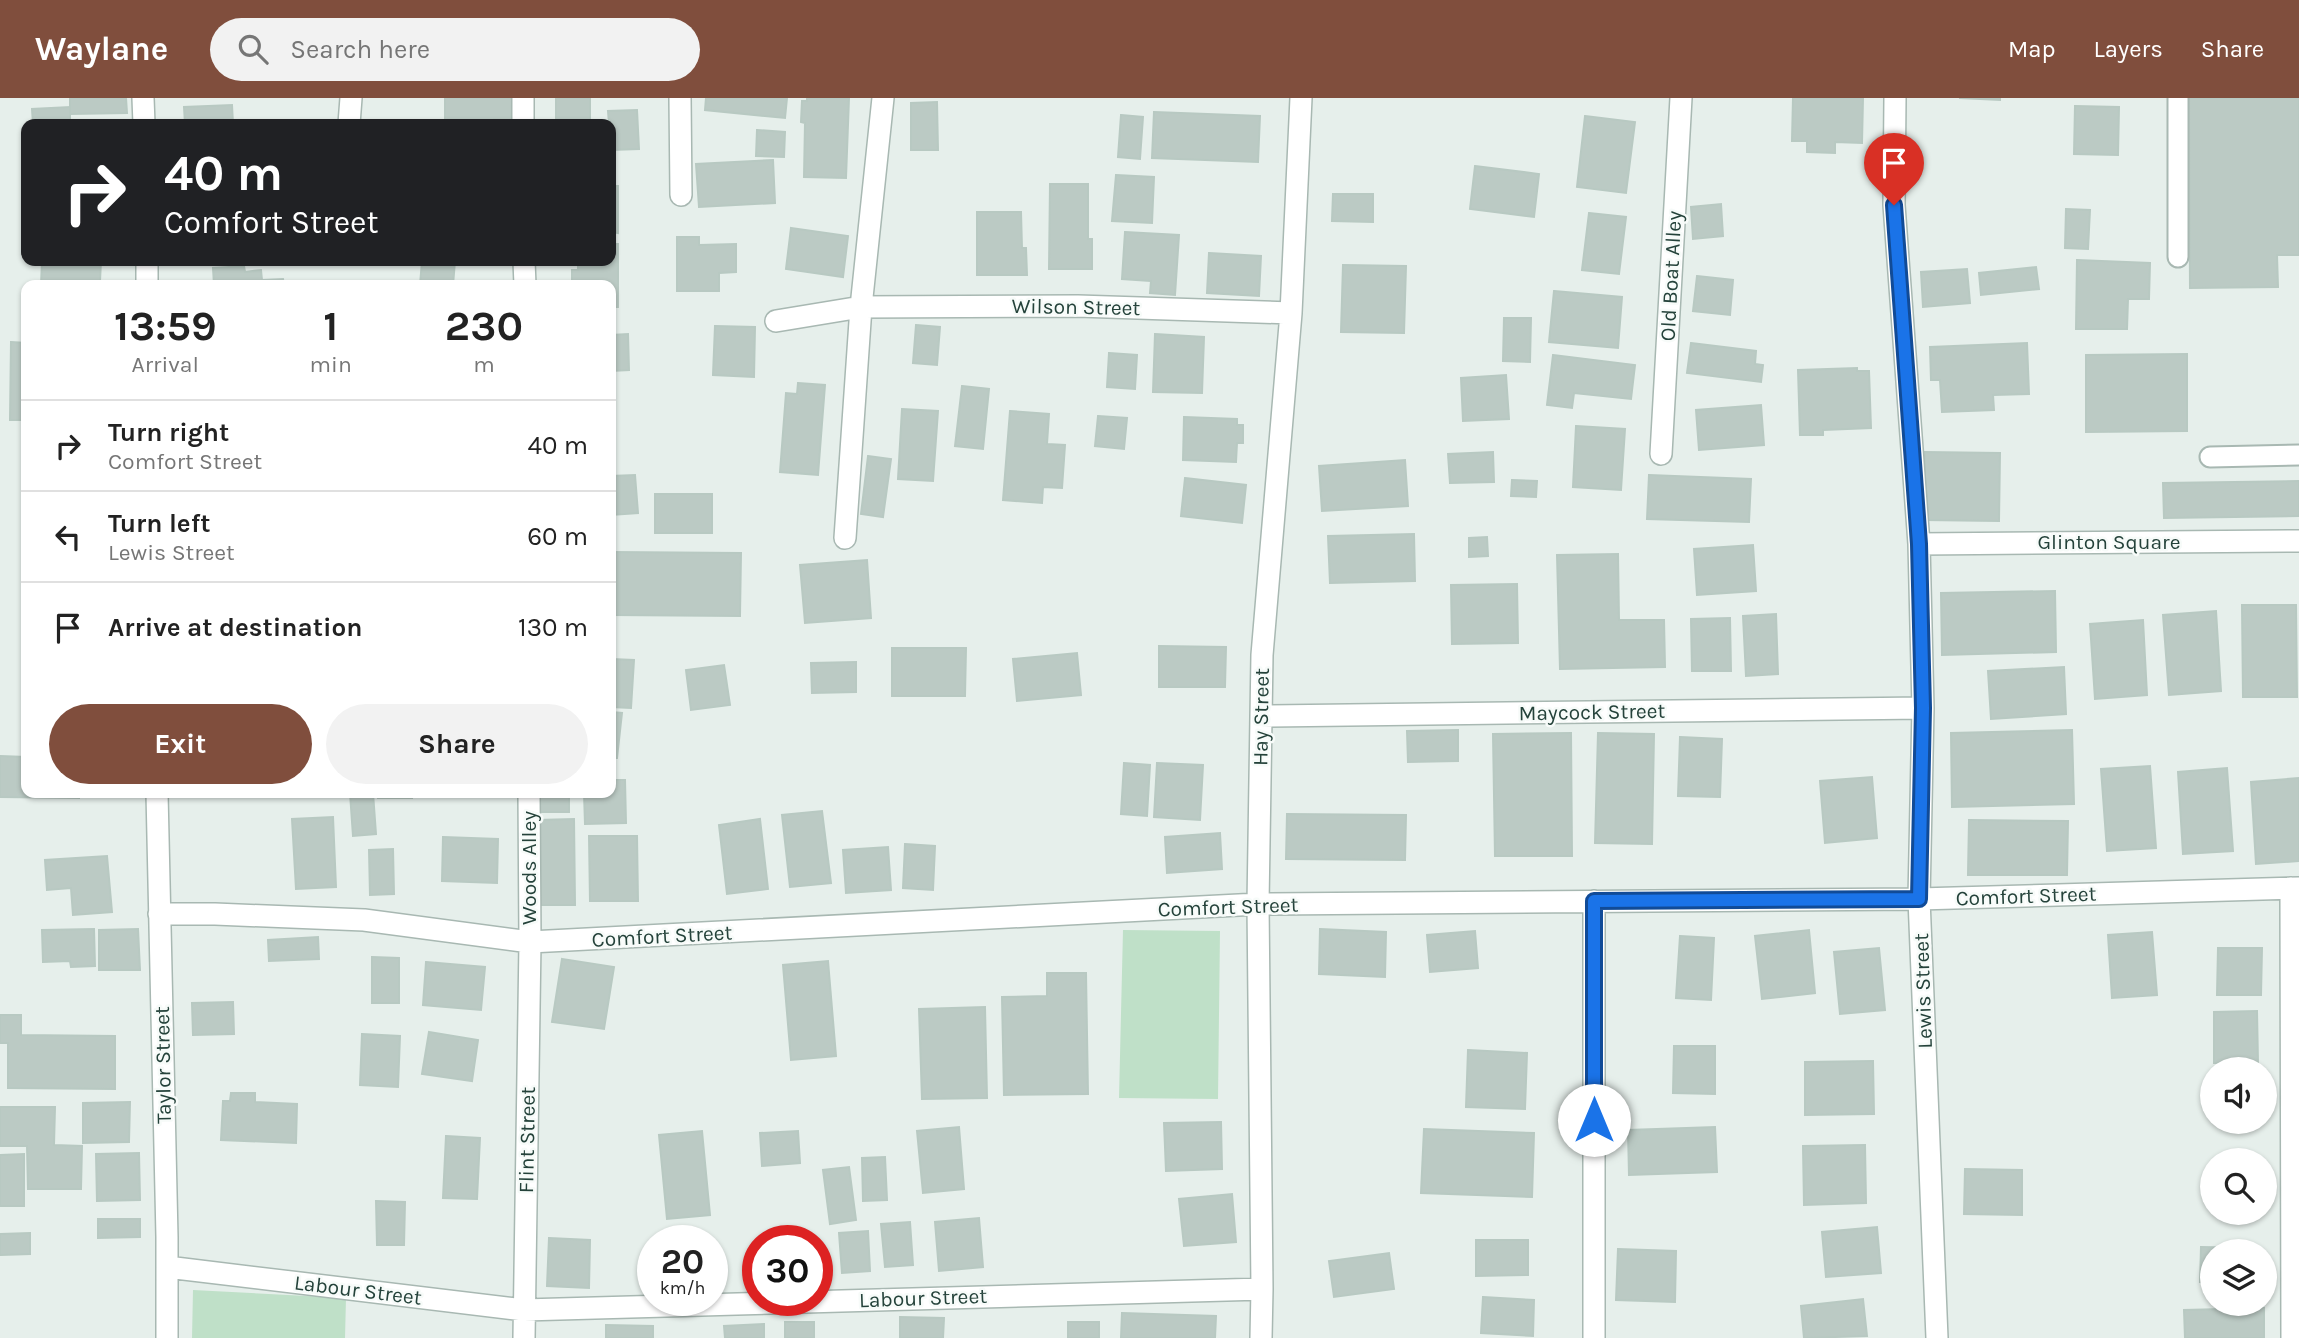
<!DOCTYPE html>
<html lang="en">
<head>
<meta charset="utf-8">
<style>
	body { margin:0; font-family:Karla,sans-serif; background:#f2f2f2; color:#222; height:100vh; display:flex; flex-direction:column; font-size:26px; white-space:nowrap }
	* { box-sizing:border-box; margin:0 }
	p { font-size:23px; color:#767676 }
	.icon { flex:none; width:38px; height:38px; fill:none; stroke:currentColor; stroke-width:2; stroke-linecap:round; stroke-linejoin:round }
	.map { position:relative; flex:1; overflow:hidden }
	.sheet { position:absolute; left:21px; top:182px; width:595px; height:518px; display:flex; flex-direction:column; background:#fff; border-radius:14px; box-shadow:0 2px 5px #0004 }
	.sheet>* { flex:none }
	.hud { position:absolute; left:21px; top:21px; width:595px; height:147px; border-radius:14px; box-shadow:0 2px 5px #0004; background:#202124; color:#fff; overflow:hidden }
	.buttons { position:absolute; left:2200px; top:959px; display:grid; gap:14px }
	.buttons a { display:grid; place-items:center; width:77px; height:77px; border-radius:50%; background:#fff; box-shadow:0 2px 5px #0004; font-size:35px }
	.speed { position:absolute; left:637px; top:1127px; display:flex; gap:14px; font-size:35px; font-weight:700; text-align:center }
	.speed>* { display:grid; place-content:center; width:91px; height:91px; border-radius:50%; background:#fff; box-shadow:0 2px 5px #0004; line-height:1 }
	.speed small { font-size:18px; font-weight:400 }
	.speed .limit { border:10px solid #d22; background:#fff; color:#111 }
	.pin { position:absolute; display:grid; place-items:center; width:60px; height:60px; color:#fff; margin:-72px -30px; border-radius:50% 50% 50% 0; rotate:-45deg; box-shadow:0 0 7px #0007 }
	.pin .icon { rotate:45deg }
	.me { position:absolute; width:77px; margin:-38px; rotate:0deg; stroke-linejoin:round; filter:drop-shadow(0 0 5px #0008) }
	.turn { display:flex; align-items:center; gap:24px; height:147px; padding:0 28px; font-size:32px }
	.turn .icon { width:91px; height:91px; stroke-width:2.5 }
	.turn b { display:block; font-size:49px; line-height:60px }
	.eta { display:flex; justify-content:space-evenly; align-items:center; height:119px; text-align:center }
	.eta b { font-size:42px; font-weight:700; line-height:49px }
	.button { display:flex; gap:14px; margin-top:auto; padding:14px 28px }
	.button a { flex:1; height:80px; border-radius:42px; background:#804e3d; color:#fff; font-size:28px; font-weight:700; line-height:80px; text-align:center }
	.button a+a { background:#f2f2f2; color:#222 }
	ul { padding:0; list-style:none }
	li { display:flex; align-items:center; gap:21px; height:91px; padding:0 28px; border-top:2px solid #e0e0e0 }
	li div { flex:1 }
	li b { display:block; font-size:26px }
	li em { font-style:normal }
	header { display:flex; align-items:center; gap:42px; box-sizing:border-box; height:98px; padding:0 35px; background:#804e3d; color:#fff }
	header strong { font-size:33px }
	nav { display:flex; gap:38px; margin-inline-start:auto; font-size:24px }
	.search { width:490px; height:63px; background:#f2f2f2; display:flex; align-items:center; gap:18px; box-sizing:border-box; padding:0 24px; border-radius:38px; color:#767676; font-size:26px }
	.map>svg:first-child { display:block }
	.green { fill:#bfe0c8 }
	.building { fill:#bbcac4; stroke:#b8c9c2; stroke-width:2 }
	.lines { fill:none; stroke-linecap:round; stroke-linejoin:round }
	.lane-casing { stroke:#a8b8b2; stroke-width:23 }
	.street-casing { stroke:#a8b8b2; stroke-width:24 }
	.lane { stroke:#fff; stroke-width:19 }
	.street { stroke:#fff; stroke-width:21 }
	.route-casing { stroke:#114b97; stroke-width:18 }
	.route { stroke:#1a73e8; stroke-width:12 }
	.labels { text-anchor:middle; stroke-width:5; stroke-linejoin:round; paint-order:stroke }
	.street-label { font-size:21px; fill:#24423a; stroke:#f7fbf9 }
</style>
</head>
<body>
<header>
<strong>Waylane</strong>
<div class="search"><svg class="icon" aria-label="search" viewBox="0 0 24 24"><circle cx="10" cy="10" r="6"/><path d="M15 15l6 6"/></svg>Search here</div>
<nav><a>Map</a><a>Layers</a><a>Share</a></nav>
</header>
<div class="map">
<svg width="2299" height="1240" viewBox="0 0 2299 1240">
	<rect width="100%" height="100%" fill="#e6efeb"/>
	<path class="green" d="M1123,832L1220,833L1218,1001L1119,1000Z
		M193,1192L346,1200L345,1240H192Z"/>
	<path class="building" d="M70,0H126L127,15L70,16Z
		M445,0H512L511,22L494,21L493,26H445Z
		M556,0H590V26H556Z
		M706,0H787L785,20L705,12Z
		M807,0H849L846,80L804,79L805,25L801,24L802,3H807Z
		M1793,0H1863L1862,45L1835,44V55L1807,54V43H1792Z
		M1959,0H2000V2Z
		M2189,0H2299V157H2277L2278,189L2190,190Z
		M937,4L938,52H911V5Z
		M232,7L233,26H185L184,9Z
		M2075,8L2119,9L2118,57L2074,56Z
		M70,9V23L113,22V26H33L32,11Z
		M637,12L639,51L611,52L608,13Z
		M1154,14L1260,18L1258,64L1152,60Z
		M1121,17L1143,19L1140,61L1118,59Z
		M1585,18L1635,24L1626,95L1577,89Z
		M757,32L785,34L784,59L756,58Z
		M773,62L775,105L699,109L696,66Z
		M1475,68L1539,76L1534,119L1470,111Z
		M1116,77L1154,79L1152,125L1112,123Z
		M1050,86H1088V141H1092V171H1049Z
		M611,88H618V135L611,134Z
		M1333,96H1373V124L1332,123Z
		M1721,106L1723,138L1693,141L1691,109Z
		M2066,111L2090,112L2088,151L2065,150Z
		M977,114H1021L1022,150H1026L1027,177H977Z
		M1589,115L1626,119L1619,176L1582,172Z
		M791,130L848,138L843,179L786,171Z
		M1125,134L1179,137L1175,197L1150,195L1151,183L1122,181Z
		M677,139H699V147L736,146V174L719,175V193H677Z
		M611,146H618V209H611V187H572V172H578V163H611Z
		M1209,155L1261,158L1259,198L1207,195Z
		M2077,162L2150,165L2149,201H2128L2127,231H2076Z
		M42,163H101L100,183H114V187H41Z
		M422,163H455L453,187H420Z
		M1343,167L1406,168L1404,235L1341,234Z
		M244,168L245,174L261,172L262,182L283,181L284,187H214L213,170Z
		M2036,169L2039,191L1981,197L1979,175Z
		M1967,171L1970,205L1923,209L1921,174Z
		M1697,178L1733,182L1730,217L1693,213Z
		M1554,193L1622,199L1618,250L1549,244Z
		M1504,220H1531L1530,264L1503,263Z
		M916,227L940,229L937,267L913,265Z
		M715,228L755,229L754,279L713,277Z
		M628,236L629,272L611,273V237Z
		M1155,236L1204,239L1202,295L1153,294Z
		M11,244L26,245V322H10Z
		M1691,245L1756,253L1755,266L1763,267L1761,284L1687,275Z
		M2027,245L2029,296L1993,297L1994,312L1942,314L1940,282H1931L1930,249Z
		M1109,255L1137,257L1135,291L1107,289Z
		M2187,256V333L2086,334V257Z
		M1553,257L1635,267L1631,301L1574,295L1572,310L1547,307Z
		M1857,270V273H1869L1871,330L1823,332V337H1800L1798,272Z
		M1506,277L1509,321L1463,323L1461,280Z
		M798,285L825,287L818,377L780,374L786,295L797,296Z
		M962,288L989,291L983,351L955,348Z
		M1761,307L1764,347L1699,352L1696,312Z
		M902,311L938,313L933,383L898,381Z
		M1010,313L1049,316L1047,346L1065,347L1062,390L1043,389L1042,405L1003,402Z
		M1098,318L1127,320L1124,351L1095,348Z
		M1184,319L1237,321V327H1243V345H1237L1236,364L1183,362Z
		M1576,328L1625,331L1621,392L1573,389Z
		M1493,354L1494,384L1450,385L1448,356Z
		M1925,354L2000,355L1999,423L1924,422Z
		M868,358L891,361L883,419L861,416Z
		M1405,362L1408,408L1322,413L1319,368Z
		M635,377L638,415L611,417V378Z
		M1649,377L1751,381L1749,424L1647,421Z
		M1185,380L1246,387L1242,425L1181,418Z
		M1512,382L1537,383L1536,399L1511,398Z
		M2299,383V418L2164,420L2163,385Z
		M655,396H712V435H655Z
		M1414,436L1415,483L1330,485L1328,438Z
		M1487,439L1488,458L1469,459V440Z
		M1753,447L1756,493L1697,497L1694,451Z
		M611,454L741,455L740,518L611,517Z
		M1618,456L1619,522H1664L1665,569L1560,571L1557,457Z
		M867,462L871,520L805,525L800,467Z
		M1517,486L1518,545L1452,546L1451,487Z
		M2055,493L2056,554L1942,557L1941,495Z
		M2242,507H2296L2297,599H2243Z
		M2216,513L2221,593L2169,597L2163,517Z
		M1776,516L1778,576L1746,578L1743,518Z
		M1730,520L1731,573H1692L1691,521Z
		M2143,522L2147,597L2095,601L2090,526Z
		M1159,548L1226,549L1225,589H1159Z
		M892,550H966L965,598H892Z
		M1077,555L1081,597L1017,603L1013,561Z
		M611,561L634,562L631,610L611,609Z
		M856,564V594L812,595L811,565Z
		M724,567L730,607L691,612L686,572Z
		M2064,569L2066,616L1991,621L1988,573Z
		M611,614L622,615L617,660H611Z
		M1458,632V663L1408,664L1407,633Z
		M2072,632L2074,706L1952,709L1951,635Z
		M1571,635L1572,758H1495L1493,636Z
		M1598,635L1654,636L1652,746L1595,745Z
		M1680,639L1722,641L1720,699L1678,698Z
		M0,658L26,659V695H79V700L0,699Z
		M1124,665L1150,667L1147,718L1121,716Z
		M1157,665L1203,667L1200,722L1154,719Z
		M2150,668L2156,750L2107,753L2101,671Z
		M2227,670L2233,753L2183,756L2178,674Z
		M1872,679L1877,740L1825,745L1820,683Z
		M2299,680V763L2256,766L2251,684Z
		M611,682H625L626,725L585,726L584,695H611Z
		M350,695H373L376,736L353,738Z
		M378,695H412V700H378Z
		M538,695H569V714H539Z
		M822,713L831,785L790,789L782,717Z
		M1287,716L1406,717L1405,762L1286,761Z
		M333,719L336,789L296,791L292,721Z
		M574,721L575,807H538L537,722Z
		M760,721L768,791L727,796L719,727Z
		M1969,722L2068,723L2067,777H1968Z
		M1220,735L1222,771L1167,775L1165,739Z
		M589,738H637L638,803H590Z
		M443,739L498,741L497,785L442,783Z
		M905,746L935,748L933,792L903,790Z
		M888,749L891,792L846,795L843,752Z
		M393,751L394,796L370,797L369,752Z
		M107,758L112,814L73,817L71,790L47,792L45,762Z
		M94,831L95,868L71,869L70,863L43,864L42,832Z
		M138,831L140,872H99V832Z
		M1320,831L1386,834L1385,879L1319,876Z
		M1809,832L1815,895L1762,901L1755,838Z
		M1475,833L1478,870L1430,874L1427,837Z
		M2152,834L2157,897L2112,900L2108,837Z
		M1680,838L1714,840L1711,902L1676,900Z
		M318,839L319,861L269,863L268,842Z
		M1879,850L1885,912L1840,916L1834,854Z
		M2218,850H2262L2261,897H2217Z
		M372,859L399,860V905H372Z
		M562,861L614,869L604,931L552,924Z
		M828,863L836,958L791,962L783,867Z
		M426,864L485,869L481,912L423,907Z
		M1047,875H1086L1088,996L1004,997L1002,899L1047,898Z
		M233,904L234,936L193,937L192,905Z
		M985,909L987,1000L922,1001L919,911Z
		M2257,913L2258,965H2214V914Z
		M0,917H21V937L115,938V991L8,990V945H0Z
		M429,934L478,942L472,983L422,976Z
		M362,936L400,938L398,989L360,987Z
		M1674,948H1715V996L1673,995Z
		M1468,952L1527,955L1525,1011L1466,1009Z
		M1873,963L1874,1016L1805,1017V964Z
		M231,995H255V1004L297,1006L296,1045L221,1042L223,1003H230Z
		M130,1004L129,1044L83,1045V1005Z
		M0,1009H55L54,1047L82,1048L81,1091H28L27,1048H0Z
		M1221,1024L1222,1071L1166,1073L1164,1025Z
		M959,1029L964,1091L923,1095L917,1033Z
		M1715,1029L1717,1074L1629,1077L1628,1032Z
		M1424,1031L1534,1035L1532,1099L1421,1095Z
		M702,1033L710,1117L667,1121L659,1037Z
		M798,1033L800,1065L762,1068L760,1035Z
		M446,1038L480,1040L477,1101L443,1100Z
		M1865,1047L1866,1105L1804,1107L1803,1048Z
		M139,1055L140,1102L97,1103L96,1056Z
		M24,1056V1108H0V1057Z
		M885,1059L887,1102L863,1103L862,1060Z
		M849,1069L856,1122L830,1126L823,1072Z
		M1965,1071L2022,1072V1117L1964,1116Z
		M1232,1096L1236,1144L1184,1148L1179,1101Z
		M376,1103L405,1104L404,1147H377Z
		M2224,1115H2260V1118L2224,1119Z
		M979,1120L983,1169L939,1173L935,1124Z
		M98,1121H140V1139L98,1140Z
		M910,1124L913,1167L885,1169L881,1126Z
		M1877,1129L1881,1175L1826,1179L1822,1134Z
		M868,1133L870,1173L842,1175L839,1135Z
		M30,1135V1156L0,1157V1136Z
		M549,1140L590,1142L589,1190L547,1188Z
		M1476,1142H1528V1177L1476,1178Z
		M2201,1149L2254,1150V1153H2212V1185L2200,1184Z
		M1618,1151L1676,1153L1675,1204L1616,1202Z
		M1389,1155L1394,1191L1334,1199L1329,1163Z
		M1483,1199L1534,1202L1533,1238L1481,1235Z
		M1863,1201L1867,1238L1804,1240L1801,1208Z
		M2264,1210V1240H2185L2184,1212Z
		M1122,1215L1216,1218L1215,1240H1121Z
		M900,1219L944,1220L943,1240H900Z
		M785,1224H814V1240H785Z
		M1068,1224H1099V1240H1068Z
		M764,1226V1240H725L724,1228Z
		M606,1227L653,1228V1240H606Z"/>
	<g class="lines">
		<defs>
			<path id="lane" d="M2178,159V0
				M2210,359L2299,357"/>
			<path id="street" d="M143,0L144,26
				M523,0V26
				M680,0L681,97
				M1895,0L1894,107L1919,446L1923,610L1919,801L1937,1240
				M349,26L351,0
				M147,163V187
				M524,163L525,187
				M776,223L861,209L1078,208L1291,215
				M1661,356L1681,0
				M845,440L861,209L883,0
				M1919,446L2299,443
				M1261,618L1923,610
				M157,695L167,1139V1240
				M2291,790L2292,1240
				M1594,803V1240
				M159,816H215L364,822L530,844L1258,806L1919,801L2299,790
				M167,1169L524,1212L1262,1191
				M524,1240L530,844L529,695
				M1261,1240L1262,1191L1258,806L1262,557L1291,215L1301,0"/>
		</defs>
		<use href="#lane" class="lane-casing"/>
		<use href="#street" class="street-casing"/>
		<use href="#lane" class="lane"/>
		<use href="#street" class="street"/>
	</g>
	<g class="lines">
		<defs>
			<path id="route" d="M1594,1022V803L1919,801L1923,610L1919,446L1894,107"/>
		</defs>
		<use href="#route" class="route-casing"/>
		<use href="#route" class="route"/>
	</g>
	<g class="labels">
		<g class="street-label">
			<text transform="translate(1671 178) rotate(-87)" y="7">Old Boat Alley</text>
			<text transform="translate(1076 209) rotate(1)" y="7">Wilson Street</text>
			<text x="2109" y="451">Glinton Square</text>
			<text transform="translate(1592 614) rotate(-1)" y="7">Maycock Street</text>
			<text transform="translate(1261 619) rotate(-89)" y="7">Hay Street</text>
			<text transform="translate(529 770) rotate(-90)" y="7">Woods Alley</text>
			<text transform="translate(2026 798) rotate(-2)" y="7">Comfort Street</text>
			<text transform="translate(1228 809) rotate(-2)" y="7">Comfort Street</text>
			<text transform="translate(662 838) rotate(-3)" y="7">Comfort Street</text>
			<text transform="translate(1923 893) rotate(-92)" y="7">Lewis Street</text>
			<text transform="translate(163 967) rotate(-91)" y="7">Taylor Street</text>
			<text transform="translate(527 1042) rotate(-89)" y="7">Flint Street</text>
			<text transform="translate(358 1192) rotate(7)" y="7">Labour Street</text>
			<text transform="translate(923 1200) rotate(-2)" y="7">Labour Street</text>
		</g>
	</g>
</svg>
<div class="buttons">
<a><svg class="icon" aria-label="sound" viewBox="0 0 24 24"><path d="M4 9h4l5-4v14l-5-4H4zM17 9q2 3 0 6"/></svg></a>
<a><svg class="icon" aria-label="search" viewBox="0 0 24 24"><circle cx="10" cy="10" r="6"/><path d="M15 15l6 6"/></svg></a>
<a><svg class="icon" aria-label="layers" viewBox="0 0 24 24"><path d="M12 4l9 5-9 5-9-5zM3 14l9 5 9-5"/></svg></a>
</div>
<div class="speed"><div>20<small>km/h</small></div><div class="limit">30</div></div>
<div class="pin" style="left:1894px;top:107px;background:#d93025"><svg class="icon" aria-label="arrive" viewBox="0 0 24 24"><path d="M6 21V4h12l-3 4 3 4H6"/></svg></div>
<svg class="me" style="left:1594px;top:1022px" viewBox="-20 -20 40 40"><circle r="19" fill="#fff"/><path d="M0-13L10 11 0 6-10 11z" fill="#1a73e8"/></svg>
<div class="hud">
<div class="turn"><svg class="icon" aria-label="right" viewBox="0 0 24 24"><path d="M7 20v-9h11M14 6l5 5-5 5"/></svg><div><b>40 m</b>Comfort Street</div></div>
</div>
<section class="sheet">
<div class="eta">
<div><b>13:59</b><p>Arrival</p></div>
<div><b>1</b><p>min</p></div>
<div><b>230</b><p>m</p></div>
</div>
<ul>
<li><svg class="icon" aria-label="right" viewBox="0 0 24 24"><path d="M7 20v-9h11M14 6l5 5-5 5"/></svg><div><b>Turn right</b><p>Comfort Street</p></div><em>40 m</em></li>
<li><svg class="icon" aria-label="left" viewBox="0 0 24 24"><path d="M17 20v-9H6M10 6l-5 5 5 5"/></svg><div><b>Turn left</b><p>Lewis Street</p></div><em>60 m</em></li>
<li><svg class="icon" aria-label="arrive" viewBox="0 0 24 24"><path d="M6 21V4h12l-3 4 3 4H6"/></svg><div><b>Arrive at destination</b></div><em>130 m</em></li>
</ul>
<div class="button"><a>Exit</a><a>Share</a></div>
</section>
</div>
</body>
</html>
